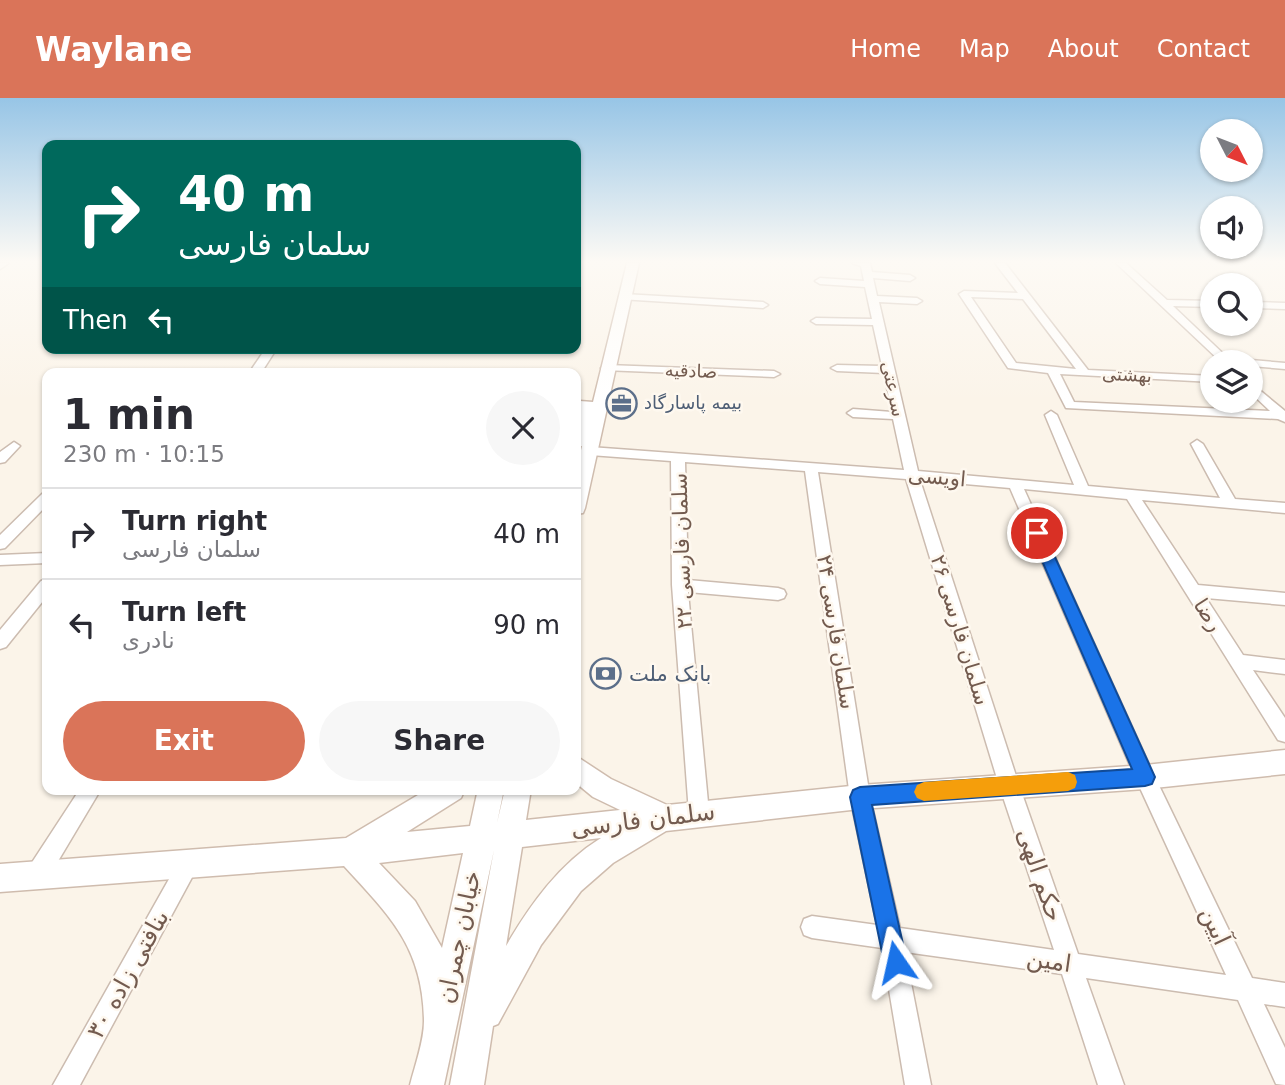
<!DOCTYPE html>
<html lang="en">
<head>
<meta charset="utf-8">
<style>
	body { margin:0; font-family:"DejaVu Sans","Noto Sans Arabic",sans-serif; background:#f7f7f7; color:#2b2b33; height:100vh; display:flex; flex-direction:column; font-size:26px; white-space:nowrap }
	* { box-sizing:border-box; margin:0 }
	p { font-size:23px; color:#7c7c81 }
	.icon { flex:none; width:38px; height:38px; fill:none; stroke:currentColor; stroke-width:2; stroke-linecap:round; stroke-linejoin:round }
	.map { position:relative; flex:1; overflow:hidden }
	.panel { position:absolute; left:42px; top:270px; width:539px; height:427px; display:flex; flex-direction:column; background:#fff; border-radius:14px; box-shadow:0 2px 5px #0004 }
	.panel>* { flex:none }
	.hud { position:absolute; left:42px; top:42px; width:539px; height:214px; border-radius:14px; box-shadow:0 2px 5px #0004; background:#00695c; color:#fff; overflow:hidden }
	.needle { width:46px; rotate:132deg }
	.tools { position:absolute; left:1200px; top:21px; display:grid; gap:14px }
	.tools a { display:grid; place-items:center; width:63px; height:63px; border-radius:50%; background:#fff; box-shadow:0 2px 5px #0004; font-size:35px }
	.pin { position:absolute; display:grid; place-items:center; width:60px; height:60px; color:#fff; margin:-30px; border:4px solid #fff; border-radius:50%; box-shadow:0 2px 7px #0007 }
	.me { position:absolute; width:77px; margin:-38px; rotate:349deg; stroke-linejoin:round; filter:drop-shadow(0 0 5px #0008) }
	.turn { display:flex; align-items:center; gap:24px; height:147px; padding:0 21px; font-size:32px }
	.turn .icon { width:91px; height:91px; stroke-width:2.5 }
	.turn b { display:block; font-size:49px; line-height:60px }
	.then { display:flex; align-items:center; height:66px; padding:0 21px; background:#0003; gap:14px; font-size:26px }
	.round { display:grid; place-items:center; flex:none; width:74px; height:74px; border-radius:37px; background:#f7f7f7 }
	.overview { display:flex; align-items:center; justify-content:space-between; height:119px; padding:0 21px }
	h1 { font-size:42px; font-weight:700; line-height:52px }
	.primary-button { display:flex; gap:14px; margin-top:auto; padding:14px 21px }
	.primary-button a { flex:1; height:80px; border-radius:42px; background:#da7459; color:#fff; font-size:28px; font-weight:700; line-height:80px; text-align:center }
	.primary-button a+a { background:#f7f7f7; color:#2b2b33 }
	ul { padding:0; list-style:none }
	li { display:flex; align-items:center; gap:21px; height:91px; padding:0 21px; border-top:2px solid #e1e1e2 }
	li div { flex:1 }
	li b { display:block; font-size:26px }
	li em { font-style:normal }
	header { display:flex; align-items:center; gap:42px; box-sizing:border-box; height:98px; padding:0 35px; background:#da7459; color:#fff }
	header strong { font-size:33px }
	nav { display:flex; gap:38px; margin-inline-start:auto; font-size:24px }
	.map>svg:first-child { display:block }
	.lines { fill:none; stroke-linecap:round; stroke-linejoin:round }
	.minor-casing { stroke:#ccbcb0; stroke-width:3 }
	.secondary-casing { stroke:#cfbcae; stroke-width:3 }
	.minor { fill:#fff; fill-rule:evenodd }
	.secondary { fill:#fff; fill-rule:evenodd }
	.route { fill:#1a73e8; stroke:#114b97; stroke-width:2 }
	.slow { fill:#f59e0b }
	.labels { text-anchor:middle; stroke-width:5; stroke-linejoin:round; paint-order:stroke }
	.far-street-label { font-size:18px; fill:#735b4f; stroke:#fef8ef }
	.far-service-label { font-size:18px; fill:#4e5e75; stroke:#fef8ef; text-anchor:start }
	.street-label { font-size:21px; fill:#735b4f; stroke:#fef8ef }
	.service-label { font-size:21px; fill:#4e5e75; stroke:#fef8ef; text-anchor:start }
	.near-street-label { font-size:24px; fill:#735b4f; stroke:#fef8ef }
</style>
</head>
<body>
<header>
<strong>Waylane</strong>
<nav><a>Home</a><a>Map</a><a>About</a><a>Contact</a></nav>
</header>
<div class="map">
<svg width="1285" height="987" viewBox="0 0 1285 987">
	<rect width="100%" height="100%" fill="#fbf4e9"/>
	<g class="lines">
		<defs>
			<path id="minor" d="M0,165H9L0,171Z
				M852,165H870L872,174L910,177L915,180L910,183L873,180L877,198L917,200L922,203L917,206L879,204L918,373L1074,387L1045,317L1051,313L1057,317L1088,388L1220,400L1191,346L1197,342L1203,346L1235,401L1285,405V415L1142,402L1198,487L1285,495V507L1206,500L1243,557L1285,562V576L1253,572L1285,620V644L1278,642L1127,401L1024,391L1152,673L1252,880L1285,885V909L1264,906L1285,950V987L1276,986L1238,902L1086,880L1124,987H1098L1062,876L905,854L931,987H905L882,850L812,840L804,837L801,829L804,821L812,818L877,827L850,699L805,373L685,364L688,482L778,490L784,492L786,496L784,500L778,502L688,494L709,715L706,722L699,725L692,722L689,715L672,487L671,363L590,357L583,353L590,349L904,372L893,321L853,319L847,315L853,311L892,314L884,275L837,273L831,270L837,267L882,268L873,227L816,226L811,223L816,220L872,221L865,189L820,186L815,183L820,180L864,183L861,168ZM818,374L906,381L999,687L1054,852L900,830L870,699ZM920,382L1010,390L1135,679L1226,877L1078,856L1019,687Z
				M995,165H1005L1088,272L1213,278V284L1060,276L1074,304L1270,313L1251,295V285L1285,313V324L1278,321L1066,310L1048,275L1008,270L959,196L964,193L1018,195ZM971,199L1023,201L1076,271L1016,265Z
				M1116,165H1126L1167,202L1213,203V209L1173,208L1232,264H1221Z
				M624,196L763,204L768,207L763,210L620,201L619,199Z
				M1251,204L1285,205V211L1251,210Z
				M266,250H277L261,275H249Z
				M1251,262L1285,265V271L1251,268V264H1246Z
				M607,267L774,273L780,276L774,279L603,272L601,270Z
				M14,344L20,348L5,364L0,365V354Z
				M47,394V407L5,450L0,451V437L42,396Z
				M47,455V465L0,467V457Z
				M47,481V498L6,549L0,551V532L41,483Z
				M80,691H101L45,785L37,788L29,785L26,777L29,769Z
				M189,754L196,758L200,765L196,772L80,987H53L182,758Z"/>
			<path id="secondary" d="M627,165H639L585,410L583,415L576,416V373L582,348L576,349V314L580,303L593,304Z
				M1285,652V676L1145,691L860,711L666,733L613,765L581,793L541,847L498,926L493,928L484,987H450L494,752L444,987H410C415,967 424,943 424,923C423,850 391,819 344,768L0,794V766L346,740L428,691H465L461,700L407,734L470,728L478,691H504L497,725L505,691H531L526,722L620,712L593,699L576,685V658L611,681L667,707L860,687L1145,667ZM601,740C559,766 530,807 506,848L522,749ZM463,755L442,850L415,803L379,765Z"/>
		</defs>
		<use href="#minor" class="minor-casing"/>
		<use href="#secondary" class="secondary-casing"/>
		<use href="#minor" class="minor"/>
		<use href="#secondary" class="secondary"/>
	</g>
	<linearGradient id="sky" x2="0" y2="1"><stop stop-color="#97c5e6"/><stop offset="0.54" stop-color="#fdfaf5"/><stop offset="1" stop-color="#fdfaf5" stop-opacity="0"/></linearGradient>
	<rect width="1285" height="303" fill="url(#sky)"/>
	<path class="route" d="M1037,430L1044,435L1155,679L1152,686L1145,688L872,707L907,864L904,873L896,876L887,873L884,864L850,699L853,692L860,689L1132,671L1030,435Z"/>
	<path class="slow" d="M1068,674L1075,677L1077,684L1075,690L1068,693L924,703L917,700L914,694L917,687L924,684Z"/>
	<defs>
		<symbol id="office-ring" viewBox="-11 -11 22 22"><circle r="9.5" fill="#fef8ef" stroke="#5c6f8a" stroke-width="1.5"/><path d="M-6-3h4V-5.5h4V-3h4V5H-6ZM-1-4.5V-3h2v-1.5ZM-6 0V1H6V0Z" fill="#5c6f8a"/></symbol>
		<symbol id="bank-ring" viewBox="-11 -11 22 22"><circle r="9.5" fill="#fef8ef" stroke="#5c6f8a" stroke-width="1.5"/><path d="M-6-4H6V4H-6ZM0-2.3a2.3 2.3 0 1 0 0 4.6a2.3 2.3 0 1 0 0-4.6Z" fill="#5c6f8a"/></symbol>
	</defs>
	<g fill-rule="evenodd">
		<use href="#office-ring" x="604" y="288" width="35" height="35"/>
		<use href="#bank-ring" x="588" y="558" width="35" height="35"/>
	</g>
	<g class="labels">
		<g class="far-street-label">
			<text transform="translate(691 273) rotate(2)" y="6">صادقیه</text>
			<text transform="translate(1127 277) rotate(3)" y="6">بهشتی</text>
			<text transform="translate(893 291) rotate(78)" y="6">سرعتی</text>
		</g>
		<g class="far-service-label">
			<text x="644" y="311">بیمه پاسارگاد</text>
		</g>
		<g class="street-label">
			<text transform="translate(937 379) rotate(5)" y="7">اویسی</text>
			<text transform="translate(682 453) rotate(-92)" y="7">سلمان فارسی ۲۲</text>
			<text transform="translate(1208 517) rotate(57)" y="7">رضا</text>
			<text transform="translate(960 532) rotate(73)" y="7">سلمان فارسی ۲۶</text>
			<text transform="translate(836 534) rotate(81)" y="7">سلمان فارسی ۲۴</text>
		</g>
		<g class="service-label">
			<text x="629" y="583">بانک ملت</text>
		</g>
		<g class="near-street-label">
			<text transform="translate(643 722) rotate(-7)" y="8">سلمان فارسی</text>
			<text transform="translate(1040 777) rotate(71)" y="8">حکم الهی</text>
			<text transform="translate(1215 828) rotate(65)" y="8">آیین</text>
			<text transform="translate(459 839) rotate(-78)" y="8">خیابان چمران</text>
			<text transform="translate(1049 863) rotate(8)" y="8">امین</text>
			<text transform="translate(128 876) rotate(-61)" y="8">بنافتی زاده ۳۰</text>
		</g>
	</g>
</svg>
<div class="tools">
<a><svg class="needle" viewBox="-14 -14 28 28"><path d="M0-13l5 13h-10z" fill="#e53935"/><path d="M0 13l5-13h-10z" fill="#7c7c81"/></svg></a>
<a><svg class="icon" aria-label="sound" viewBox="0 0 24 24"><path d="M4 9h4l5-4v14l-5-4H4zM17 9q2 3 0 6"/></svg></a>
<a><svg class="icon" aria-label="search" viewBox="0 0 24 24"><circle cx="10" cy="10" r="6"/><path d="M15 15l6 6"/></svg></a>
<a><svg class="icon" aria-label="layers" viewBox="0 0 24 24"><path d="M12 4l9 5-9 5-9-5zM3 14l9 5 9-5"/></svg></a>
</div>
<div class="pin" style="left:1037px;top:435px;background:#d93025"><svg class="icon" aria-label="arrive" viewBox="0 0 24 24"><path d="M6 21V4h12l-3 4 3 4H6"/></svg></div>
<svg class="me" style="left:896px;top:864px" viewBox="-20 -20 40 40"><path d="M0-17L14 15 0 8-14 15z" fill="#1a73e8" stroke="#fff" stroke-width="4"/></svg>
<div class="hud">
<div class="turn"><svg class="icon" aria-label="right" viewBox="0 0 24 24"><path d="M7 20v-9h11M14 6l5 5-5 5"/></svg><div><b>40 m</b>سلمان فارسی</div></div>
<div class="then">Then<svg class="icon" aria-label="left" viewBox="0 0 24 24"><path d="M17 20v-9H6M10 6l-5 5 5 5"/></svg></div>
</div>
<section class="panel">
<div class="overview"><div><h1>1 min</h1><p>230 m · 10:15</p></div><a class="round"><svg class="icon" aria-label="close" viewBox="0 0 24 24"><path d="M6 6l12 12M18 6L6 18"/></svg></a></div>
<ul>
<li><svg class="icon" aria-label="right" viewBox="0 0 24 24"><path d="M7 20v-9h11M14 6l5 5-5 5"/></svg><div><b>Turn right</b><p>سلمان فارسی</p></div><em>40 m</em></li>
<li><svg class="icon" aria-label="left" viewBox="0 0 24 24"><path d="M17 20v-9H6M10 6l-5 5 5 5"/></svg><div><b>Turn left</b><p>نادری</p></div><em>90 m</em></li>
</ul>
<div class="primary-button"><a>Exit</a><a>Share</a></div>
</section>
</div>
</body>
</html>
